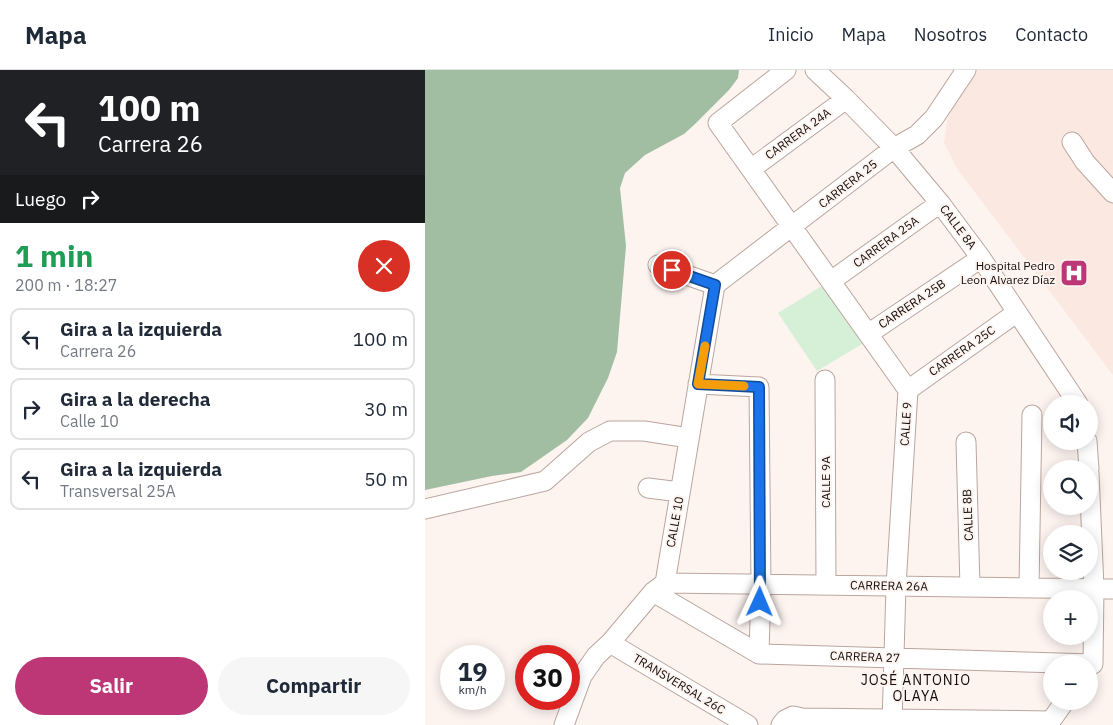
<!DOCTYPE html>
<html lang="es">
<head>
<meta charset="utf-8">
<style>
	body { margin:0; font-family:"IBM Plex Sans",sans-serif; background:#f6f6f7; color:#1f2937; height:100vh; display:flex; flex-direction:column; font-size:19px; white-space:nowrap }
	* { box-sizing:border-box; margin:0 }
	p { font-size:16px; color:#747a83 }
	.icon { flex:none; width:28px; height:28px; fill:none; stroke:currentColor; stroke-width:2; stroke-linecap:round; stroke-linejoin:round }
	.map { position:relative; flex:1; overflow:hidden }
	.panel { display:flex; flex-direction:column; background:#fff; width:425px }
	.panel>* { flex:none }
	.banner { background:#202124; color:#fff; overflow:hidden }
	.tools { position:absolute; left:618px; top:325px; display:grid; gap:10px }
	.tools a { display:grid; place-items:center; width:55px; height:55px; border-radius:50%; background:#fff; box-shadow:0 2px 12px #0003; font-size:25px }
	.speed { position:absolute; left:15px; top:575px; display:flex; gap:10px; font-size:25px; font-weight:700; text-align:center }
	.speed>* { display:grid; place-content:center; width:65px; height:65px; border-radius:50%; background:#fff; box-shadow:0 2px 12px #0003; line-height:1 }
	.speed small { font-size:12px; font-weight:400 }
	.speed .limit { border:8px solid #d22; background:#fff; color:#111 }
	.pin { position:absolute; display:grid; place-items:center; width:42px; height:42px; color:#fff; margin:-21px; border:2px solid #fff; border-radius:50%; box-shadow:0 1px 5px #0007 }
	.me { position:absolute; width:55px; margin:-28px; rotate:1deg; stroke-linejoin:round; filter:drop-shadow(0 0 4px #0008) }
	.turn { display:flex; align-items:center; gap:18px; height:105px; padding:0 15px; font-size:22px }
	.turn .icon { width:65px; height:65px; stroke-width:2.5 }
	.turn b { display:block; font-size:35px; line-height:42px }
	.then { display:flex; align-items:center; height:48px; padding:0 15px; background:#0003; gap:10px; font-size:19px }
	.round { display:grid; place-items:center; flex:none; width:52px; height:52px; border-radius:26px; background:#f6f6f7 }
	.summary { display:flex; align-items:center; justify-content:space-between; height:85px; padding:0 15px }
	h1 { font-size:30px; font-weight:700; line-height:38px; color:#1e9e55 }
	.action { display:flex; gap:10px; margin-top:auto; padding:10px 15px }
	.action a { flex:1; height:58px; border-radius:30px; background:#bd3676; color:#fff; font-size:20px; font-weight:700; line-height:58px; text-align:center }
	.action a+a { background:#f6f6f7; color:#1f2937 }
	ul { padding:0; list-style:none }
	li { display:flex; align-items:center; gap:15px; height:62px; margin:0 10px 8px; padding:0 5px; border:2px solid #e0e1e3; border-radius:10px }
	li div { flex:1 }
	li b { display:block; font-size:19px }
	li em { font-style:normal }
	header { display:flex; align-items:center; gap:30px; box-sizing:border-box; height:70px; padding:0 25px; background:#fff; border-bottom:1px solid #e0e1e3 }
	header strong { font-size:24px }
	nav { display:flex; gap:28px; margin-inline-start:auto; font-size:18px }
	main { display:flex; flex:1; min-height:0 }
	.map>svg:first-child { display:block }
	.built { fill:#fbe8e1 }
	.green { fill:#d6f0d8 }
	.forest { fill:#a1bda2 }
	.lines { fill:none; stroke-linecap:round; stroke-linejoin:round }
	.minor-casing { stroke:#bba59d; stroke-width:21 }
	.minor { stroke:#fff; stroke-width:19 }
	.route-casing { stroke:#114b97; stroke-width:12 }
	.route { stroke:#1a73e8; stroke-width:9 }
	.slow { stroke:#f59e0b; stroke-width:9 }
	.labels { text-anchor:middle; stroke-width:4; stroke-linejoin:round; paint-order:stroke }
	.street-label { font-size:12px; fill:#140c09; stroke:#fdf4f0 }
	.poi-label { font-size:12px; fill:#140c09; stroke:#fdf4f0; text-anchor:end }
	.neighbourhood-label { font-size:14px; letter-spacing:1px; fill:#140c09; stroke:#fdf4f0 }
</style>
</head>
<body>
<header>
<strong>Mapa</strong>
<nav><a>Inicio</a><a>Mapa</a><a>Nosotros</a><a>Contacto</a></nav>
</header>
<main>
<section class="panel">
<div class="banner">
<div class="turn"><svg class="icon" aria-label="left" viewBox="0 0 24 24"><path d="M17 20v-9H6M10 6l-5 5 5 5"/></svg><div><b>100 m</b>Carrera 26</div></div>
<div class="then">Luego<svg class="icon" aria-label="right" viewBox="0 0 24 24"><path d="M7 20v-9h11M14 6l5 5-5 5"/></svg></div>
</div>
<div class="summary"><div><h1>1 min</h1><p>200 m · 18:27</p></div><a class="round" style="background:#d93025;color:#fff"><svg class="icon" aria-label="close" viewBox="0 0 24 24"><path d="M6 6l12 12M18 6L6 18"/></svg></a></div>
<ul>
<li><svg class="icon" aria-label="left" viewBox="0 0 24 24"><path d="M17 20v-9H6M10 6l-5 5 5 5"/></svg><div><b>Gira a la izquierda</b><p>Carrera 26</p></div><em>100 m</em></li>
<li><svg class="icon" aria-label="right" viewBox="0 0 24 24"><path d="M7 20v-9h11M14 6l5 5-5 5"/></svg><div><b>Gira a la derecha</b><p>Calle 10</p></div><em>30 m</em></li>
<li><svg class="icon" aria-label="left" viewBox="0 0 24 24"><path d="M17 20v-9H6M10 6l-5 5 5 5"/></svg><div><b>Gira a la izquierda</b><p>Transversal 25A</p></div><em>50 m</em></li>
</ul>
<div class="action"><a>Salir</a><a>Compartir</a></div>
</section>
<div class="map">
<svg width="688" height="655" viewBox="0 0 688 655">
	<rect width="100%" height="100%" fill="#fdf4f0"/>
	<path class="built" d="M549,0H688V305L533,100L519,73L522,51L530,31Z"/>
	<path class="green" d="M400,214L439,273L392,301L353,243Z"/>
	<path class="forest" d="M0,0H314L313,8L304,20L269,55L259,64L220,85L200,103L195,118L201,176L192,282L183,308L163,348L142,370L96,402L67,406L0,420Z"/>
	<g class="lines">
		<defs>
			<path id="minor" d="M361,0L293,53L483,320L471,516L467,655
				M390,0L421,29L469,78L515,133L556,188L653,334
				M647,72L660,92L688,123
				M326,99L421,29
				M233,195L290,215
				M406,211L515,133
				M290,215L469,78L492,65L509,48L541,0
				M443,264L556,188
				M400,310L401,515
				M273,314L334,317L336,515L334,584
				M483,320L591,243
				M662,371L664,399
				M541,372L545,517
				M664,403L669,518L668,594
				M223,418L255,422
				M0,439L120,411L164,372L185,361H219L264,368
				M240,513L688,519
				M604,518L607,345
				M228,522L334,584L668,594
				M185,573L323,655
				M139,655L157,606L171,586L185,573L228,522L240,513L290,215
				M356,655L360,650L368,646L377,648L626,651
				M623,655L640,631"/>
		</defs>
		<use href="#minor" class="minor-casing"/>
		<use href="#minor" class="minor"/>
	</g>
	<g class="lines">
		<defs>
			<path id="route" d="M247,200L290,215L273,314L334,317L335,532"/>
		</defs>
		<use href="#route" class="route-casing"/>
		<use href="#route" class="route"/>
		<path class="slow" d="M280,276L273,314L319,316"/>
	</g>
	<defs>
		<symbol id="hospital-square" viewBox="-11 -11 22 22"><rect x="-9" y="-9" width="18" height="18" rx="4" fill="#bd3676" stroke="#fdf4f0"/><path d="M-5-5h3v3.5h4V-5h3V5h-3V1.5h-4V5h-3Z" fill="#fff"/></symbol>
	</defs>
	<g fill-rule="evenodd">
		<use href="#hospital-square" x="633" y="187" width="32" height="32"/>
	</g>
	<g class="labels">
		<g class="street-label">
			<text transform="translate(373 64) rotate(-36)" y="4">CARRERA 24A</text>
			<text transform="translate(423 114) rotate(-38)" y="4">CARRERA 25</text>
			<text transform="translate(533 157) rotate(53)" y="4">CALLE 8A</text>
			<text transform="translate(461 172) rotate(-36)" y="4">CARRERA 25A</text>
			<text transform="translate(487 234) rotate(-34)" y="4">CARRERA 25B</text>
			<text transform="translate(537 281) rotate(-35)" y="4">CARRERA 25C</text>
			<text transform="translate(481 354) rotate(-86)" y="4">CALLE 9</text>
			<text transform="translate(401 412) rotate(-90)" y="4">CALLE 9A</text>
			<text transform="translate(543 445) rotate(-92)" y="4">CALLE 8B</text>
			<text transform="translate(250 452) rotate(-80)" y="4">CALLE 10</text>
			<text transform="translate(464 516) rotate(1)" y="4">CARRERA 26A</text>
			<text transform="translate(440 587) rotate(2)" y="4">CARRERA 27</text>
			<text transform="translate(254 614) rotate(31)" y="4">TRANSVERSAL 26C</text>
		</g>
		<g class="poi-label">
			<text x="630" y="200">Hospital Pedro<tspan x="630" dy="14">Leon Alvarez Díaz</tspan></text>
		</g>
		<g class="neighbourhood-label">
			<text x="491" y="615">JOSÉ ANTONIO<tspan x="491" dy="16">OLAYA</tspan></text>
		</g>
	</g>
</svg>
<div class="tools">
<a><svg class="icon" aria-label="sound" viewBox="0 0 24 24"><path d="M4 9h4l5-4v14l-5-4H4zM17 9q2 3 0 6"/></svg></a>
<a><svg class="icon" aria-label="search" viewBox="0 0 24 24"><circle cx="10" cy="10" r="6"/><path d="M15 15l6 6"/></svg></a>
<a><svg class="icon" aria-label="layers" viewBox="0 0 24 24"><path d="M12 4l9 5-9 5-9-5zM3 14l9 5 9-5"/></svg></a>
<a>+</a>
<a>−</a>
</div>
<div class="speed"><div>19<small>km/h</small></div><div class="limit">30</div></div>
<div class="pin" style="left:247px;top:200px;background:#d93025"><svg class="icon" aria-label="arrive" viewBox="0 0 24 24"><path d="M6 21V4h12l-3 4 3 4H6"/></svg></div>
<svg class="me" style="left:335px;top:532px" viewBox="-20 -20 40 40"><path d="M0-17L14 15 0 8-14 15z" fill="#1a73e8" stroke="#fff" stroke-width="4"/></svg>
</div>
</main>
</body>
</html>
